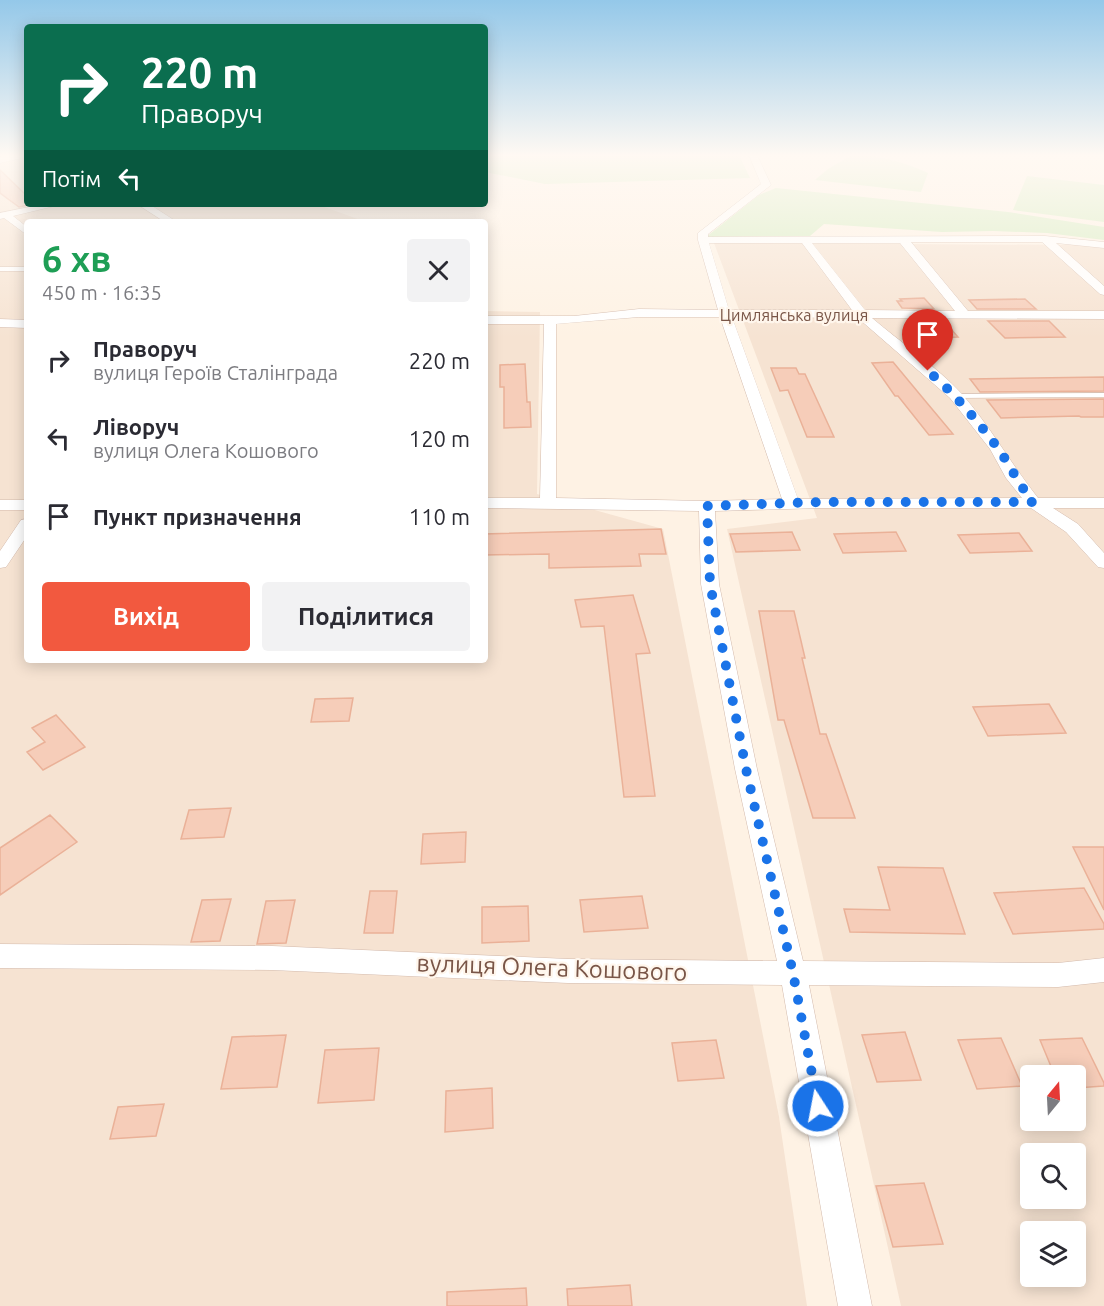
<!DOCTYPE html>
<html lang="uk">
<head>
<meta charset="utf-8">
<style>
	body { margin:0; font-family:Ubuntu,sans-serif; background:#f2f2f3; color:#2b2b33; height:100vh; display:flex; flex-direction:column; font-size:22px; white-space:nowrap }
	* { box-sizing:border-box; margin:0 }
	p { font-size:20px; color:#7c7c81 }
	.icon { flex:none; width:33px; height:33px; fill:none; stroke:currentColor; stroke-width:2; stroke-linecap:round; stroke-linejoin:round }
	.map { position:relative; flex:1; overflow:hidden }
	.sheet { position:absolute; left:24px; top:219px; width:464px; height:444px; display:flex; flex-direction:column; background:#fff; border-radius:6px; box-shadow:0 3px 15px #0003 }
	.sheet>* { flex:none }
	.guide { position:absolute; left:24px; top:24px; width:464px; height:183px; border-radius:6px; box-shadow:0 3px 15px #0003; background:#0b6e4f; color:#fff; overflow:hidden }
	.needle { width:39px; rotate:18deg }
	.buttons { position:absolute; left:1020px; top:1065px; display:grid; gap:12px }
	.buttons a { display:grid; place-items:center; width:66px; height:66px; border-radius:6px; background:#fff; box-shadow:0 3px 15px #0003; font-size:30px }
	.pin { position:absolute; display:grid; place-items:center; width:51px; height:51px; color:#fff; margin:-62px -26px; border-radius:50% 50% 50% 0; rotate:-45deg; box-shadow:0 0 6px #0007 }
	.pin .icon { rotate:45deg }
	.me { position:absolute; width:66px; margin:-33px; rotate:349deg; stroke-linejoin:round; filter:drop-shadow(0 0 4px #0008) }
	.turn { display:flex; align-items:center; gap:21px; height:126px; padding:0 18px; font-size:27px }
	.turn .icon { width:78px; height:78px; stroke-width:2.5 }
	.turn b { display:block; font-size:42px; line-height:51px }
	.then { display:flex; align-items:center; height:57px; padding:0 18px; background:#0003; gap:12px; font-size:22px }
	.round { display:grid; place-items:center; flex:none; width:63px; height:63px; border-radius:6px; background:#f2f2f3 }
	.head { display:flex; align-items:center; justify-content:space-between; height:102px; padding:0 18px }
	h1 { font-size:36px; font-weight:600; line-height:45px; color:#1e9e55 }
	.primary-button { display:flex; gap:12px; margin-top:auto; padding:12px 18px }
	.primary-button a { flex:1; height:69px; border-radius:6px; background:#f2593f; color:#fff; font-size:24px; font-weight:600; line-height:69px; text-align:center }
	.primary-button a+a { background:#f2f2f3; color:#2b2b33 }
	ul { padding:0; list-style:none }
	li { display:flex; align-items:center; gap:18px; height:78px; padding:0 18px }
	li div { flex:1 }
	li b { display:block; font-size:22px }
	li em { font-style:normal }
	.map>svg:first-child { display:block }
	.residential { fill:#f6e3d2; fill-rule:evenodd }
	.green { fill:#d6edc1 }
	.building { fill:#f6cdb9; stroke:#eab198; stroke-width:1.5 }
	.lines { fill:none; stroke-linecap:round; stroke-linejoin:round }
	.lane-casing { stroke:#d3baac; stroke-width:1 }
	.street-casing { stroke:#d3baac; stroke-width:1 }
	.lane { fill:#fff; fill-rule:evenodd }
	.street { fill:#fff; fill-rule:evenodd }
	.route { stroke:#1a73e8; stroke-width:10; stroke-dasharray:0 18 }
	.labels { text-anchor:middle; stroke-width:4.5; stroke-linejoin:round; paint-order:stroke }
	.far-street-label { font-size:16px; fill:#795547; stroke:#fff6ec }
	.near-street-label { font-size:24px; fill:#795547; stroke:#fff6ec }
</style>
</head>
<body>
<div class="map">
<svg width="1104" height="1306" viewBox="0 0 1104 1306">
	<rect width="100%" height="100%" fill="#fef2e4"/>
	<path class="residential" d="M0,155H27V204H316L366,222H27V660H484L485,311L540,312L537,494L663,529L779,1117L807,1306H0Z
		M714,243L1087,245L1104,247V1306H901L727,529L817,518ZM1030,1076H1076V1120H1030ZM1030,1154H1076V1198H1030ZM1030,1232H1076V1276H1030Z"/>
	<path class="green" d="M485,155H739L750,178L545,184L485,172Z
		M852,155C879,155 904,162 928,173L921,192L815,180L828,169Z
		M1027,176L1104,185V222L1013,210Z
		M776,188L1008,212L1104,227V240L1047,233L993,231L942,232L824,224L810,236L706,237L759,195Z"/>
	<path class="building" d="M0,170L27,196V204H33L19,207L0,193Z
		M924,298L934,309L902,308L897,301H902L900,299Z
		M1025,299L1036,309H977L969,300Z
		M912,320L944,321L958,337L926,338Z
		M988,321H1049L1065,337L1005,338Z
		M893,362L927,403L953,434L929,435L898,396H895L872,363Z
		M525,364L527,402H530L531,427L504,428V387H500V365Z
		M771,368H796L799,374H805L834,437H807L788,390L780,391Z
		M1104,377V391L980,392L970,379Z
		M1104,399V417H1081L1079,416L1001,418L987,400Z
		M661,529L666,554H639L641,566L549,568V554L484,555V534Z
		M792,532L800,550L736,552L730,534Z
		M896,532L906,551L843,553L834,534Z
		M1019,533L1032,551L970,553L958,535Z
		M633,595L650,653L636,654L655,796L624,797L604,626L581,627L575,600Z
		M759,611H794L805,658H802L820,734H826L855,818H813L784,720H778Z
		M353,698L349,721L311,722L315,699Z
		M1049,704L1066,733L988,736L973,707Z
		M56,715L85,747L43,770L27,752L45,742L32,728Z
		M231,808L224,837L181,839L189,810Z
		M50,815L77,842L0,895V848Z
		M466,832L465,862L421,864L423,834Z
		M1073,847H1104V910Z
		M878,867L943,868L965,934L850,932L844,909L890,910Z
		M1084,888L1104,924V929L1013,934L994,893Z
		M370,891H397L393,933H364Z
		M642,896L648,928L584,932L580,900Z
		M231,899L220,941L191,942L202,900Z
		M295,900L286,943L257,944L266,901Z
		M528,906L529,941L482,943V907Z
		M905,1032L921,1080L877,1082L862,1035Z
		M286,1035L277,1087L221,1089L232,1037Z
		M1001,1038L1022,1086L977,1089L958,1040Z
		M1082,1038L1104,1083V1086L1076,1088V1076H1055L1040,1040Z
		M716,1040L724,1078L678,1081L672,1043Z
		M379,1048L374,1100L318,1103L325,1050Z
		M492,1088L493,1128L445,1132L446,1091Z
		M164,1104L156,1136L110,1139L118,1107Z
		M924,1183L943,1244L893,1247L876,1186Z
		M630,1285L632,1306H568L567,1289Z
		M526,1288L527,1306H447V1292Z"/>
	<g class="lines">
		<defs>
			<path id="lane" d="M0,267H27V271H0Z
				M1104,393V397L956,398L953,396L956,394Z"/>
			<path id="street" d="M11,155H27V157L0,163V157Z
				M749,155H757L771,185L708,234V237L1045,236L1104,242V248L1056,243L1104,286V295L1100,294L1042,242H911L968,311H1104V319L872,318C899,341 938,368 961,393C990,426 1011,464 1038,498H1104V508H1053L1078,524L1104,553V568L1098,567L1066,532L1031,508H821L715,511L719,584L757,769L803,961L1058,963L1104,958V982L1058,987L809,985L872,1306H838L782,985L568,983L272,970L0,968V944L272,946L568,959L777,961L735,769L701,584L699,511L484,508V498H540L544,324H484V316H574L639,309L718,310L698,240V233L761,184ZM709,243H802L852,310H729ZM812,243H900L955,311L865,310ZM639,317H720L782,499L707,501L556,498V324ZM732,317L858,318L950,398L990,449L1006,478L1022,498L798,499Z
				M44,204H63L13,216L27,227V235L4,218L0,219V213Z
				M137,204H149L177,222H165Z
				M0,319L27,320V328L0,327Z
				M0,500H27V510H0Z
				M27,519V536L6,567L0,568V551L21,520Z"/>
		</defs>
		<use href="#lane" class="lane-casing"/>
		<use href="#street" class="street-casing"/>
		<use href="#lane" class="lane"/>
		<use href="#street" class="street"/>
	</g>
	<linearGradient id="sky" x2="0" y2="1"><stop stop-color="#94c8e9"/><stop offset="0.46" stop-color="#fff9f3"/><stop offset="1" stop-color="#fff9f3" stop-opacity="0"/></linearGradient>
	<rect width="1104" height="338" fill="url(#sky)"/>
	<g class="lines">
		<path class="route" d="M818,1106L793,973L746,769L710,584L707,506L821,502H1033C1019,485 1010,465 997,447C976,419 954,393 928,371"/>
	</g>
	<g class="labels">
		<g class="far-street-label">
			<text x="794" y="321">Цимлянська вулиця</text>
		</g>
		<g class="near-street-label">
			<text transform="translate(552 968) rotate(2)" y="8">вулиця Олега Кошового</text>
		</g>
	</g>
</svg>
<div class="buttons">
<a><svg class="needle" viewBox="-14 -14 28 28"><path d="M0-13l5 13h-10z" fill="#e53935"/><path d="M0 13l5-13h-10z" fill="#7c7c81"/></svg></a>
<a><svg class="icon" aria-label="search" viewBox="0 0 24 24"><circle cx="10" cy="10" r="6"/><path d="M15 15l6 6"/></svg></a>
<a><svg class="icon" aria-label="layers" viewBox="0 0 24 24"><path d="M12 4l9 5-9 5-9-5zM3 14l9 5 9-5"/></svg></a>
</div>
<div class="pin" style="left:928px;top:371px;background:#d93025"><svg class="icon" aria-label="arrive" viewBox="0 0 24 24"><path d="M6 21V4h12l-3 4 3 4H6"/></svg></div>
<svg class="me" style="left:818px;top:1106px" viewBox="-20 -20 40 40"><circle r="17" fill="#1a73e8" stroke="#fff" stroke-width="3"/><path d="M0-11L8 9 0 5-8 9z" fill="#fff"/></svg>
<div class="guide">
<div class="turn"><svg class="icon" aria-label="right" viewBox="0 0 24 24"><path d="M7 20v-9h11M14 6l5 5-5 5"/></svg><div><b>220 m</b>Праворуч</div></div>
<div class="then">Потім<svg class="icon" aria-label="left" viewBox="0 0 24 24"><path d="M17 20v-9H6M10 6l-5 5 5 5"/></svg></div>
</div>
<section class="sheet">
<div class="head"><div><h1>6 хв</h1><p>450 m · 16:35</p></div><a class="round"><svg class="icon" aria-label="close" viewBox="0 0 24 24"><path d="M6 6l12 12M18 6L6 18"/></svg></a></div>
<ul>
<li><svg class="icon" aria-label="right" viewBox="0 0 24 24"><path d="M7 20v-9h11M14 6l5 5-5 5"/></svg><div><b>Праворуч</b><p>вулиця Героїв Сталінграда</p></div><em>220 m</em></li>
<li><svg class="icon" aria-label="left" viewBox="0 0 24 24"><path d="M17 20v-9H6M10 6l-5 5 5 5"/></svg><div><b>Ліворуч</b><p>вулиця Олега Кошового</p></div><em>120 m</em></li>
<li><svg class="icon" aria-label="arrive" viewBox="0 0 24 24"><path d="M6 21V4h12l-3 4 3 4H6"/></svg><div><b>Пункт призначення</b></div><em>110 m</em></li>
</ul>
<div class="primary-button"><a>Вихід</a><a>Поділитися</a></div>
</section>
</div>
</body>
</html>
